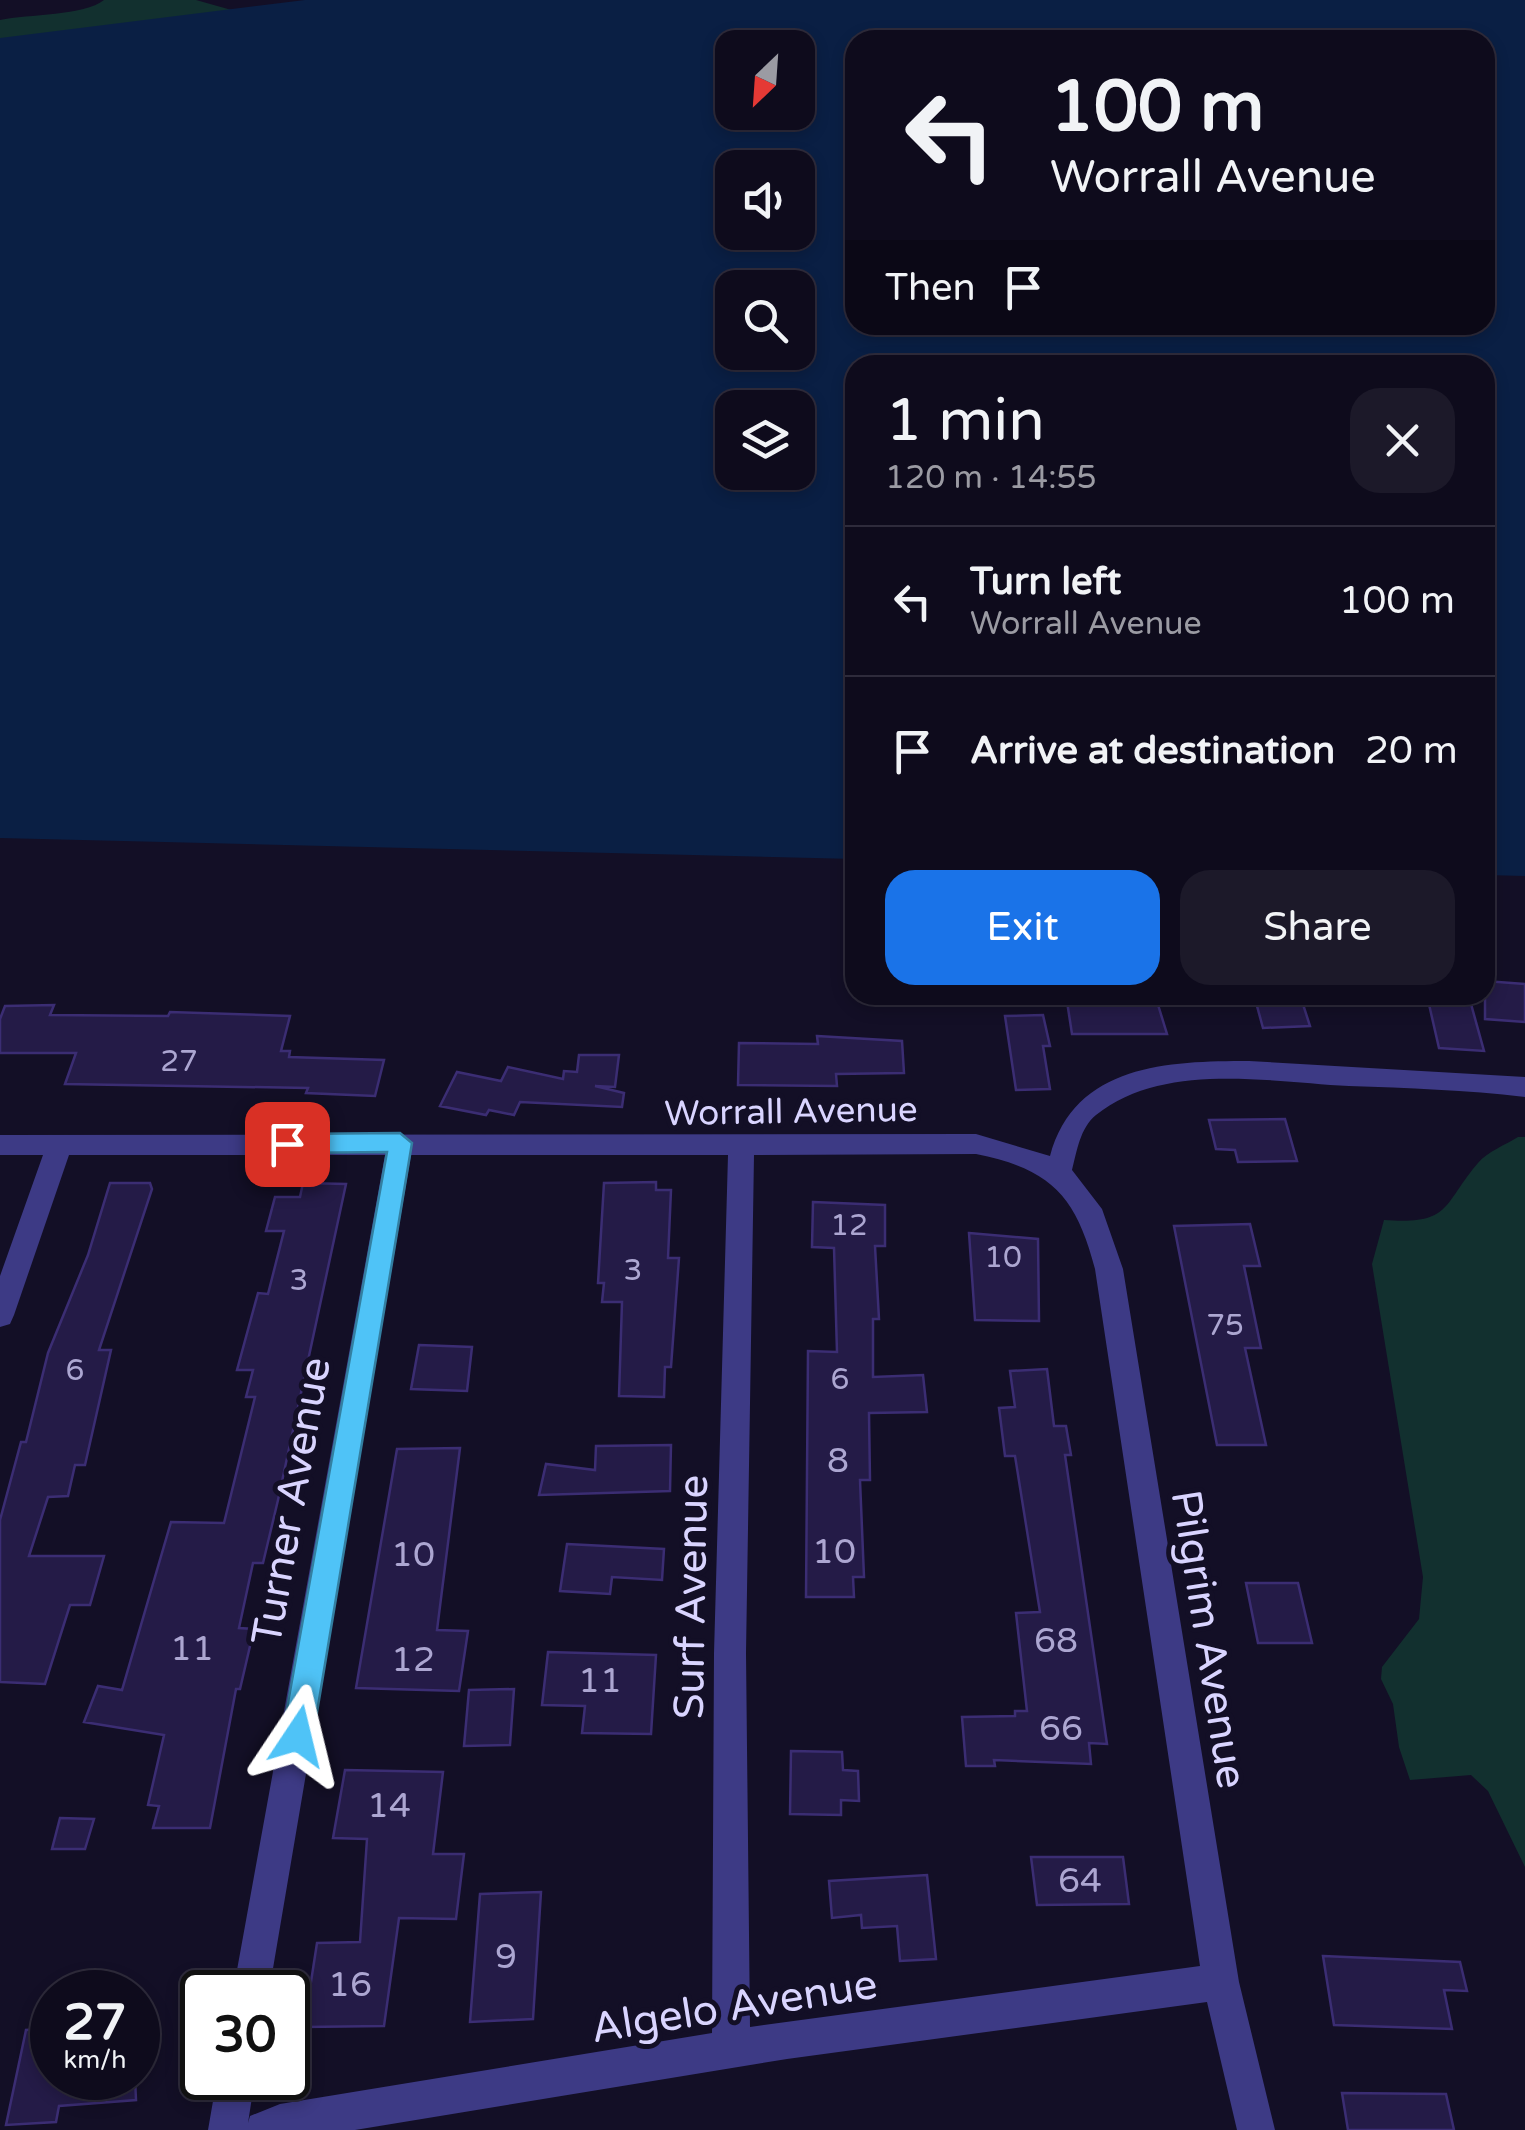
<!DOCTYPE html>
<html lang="en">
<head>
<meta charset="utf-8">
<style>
	body { margin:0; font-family:"Varela Round",sans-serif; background:#1c1929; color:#f1f3f6; height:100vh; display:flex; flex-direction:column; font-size:38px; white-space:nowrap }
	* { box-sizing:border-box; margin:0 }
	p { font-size:32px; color:#9b9ba3 }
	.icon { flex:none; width:55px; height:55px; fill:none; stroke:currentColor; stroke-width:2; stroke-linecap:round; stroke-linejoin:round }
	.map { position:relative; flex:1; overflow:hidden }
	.details { position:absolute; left:845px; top:355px; width:650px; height:650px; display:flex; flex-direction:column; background:#0e0b1c; border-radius:30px; box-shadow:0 5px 15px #0003,0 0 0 2px #2e2b3b }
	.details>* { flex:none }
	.hud { position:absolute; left:845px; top:30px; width:650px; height:305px; border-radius:30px; box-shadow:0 5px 15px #0003,0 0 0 2px #2e2b3b; background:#0e0b1c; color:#f1f3f6; overflow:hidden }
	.needle { width:65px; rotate:205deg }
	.fabs { position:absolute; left:715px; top:30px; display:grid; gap:20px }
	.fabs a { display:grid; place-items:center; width:100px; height:100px; border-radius:20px; background:#0e0b1c; box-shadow:0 5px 15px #0003,0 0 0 2px #2e2b3b; font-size:50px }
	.speed { position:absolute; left:30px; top:1970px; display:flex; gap:20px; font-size:50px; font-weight:700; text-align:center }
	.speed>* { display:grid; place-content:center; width:130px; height:130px; border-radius:50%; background:#0e0b1c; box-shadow:0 5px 15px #0003,0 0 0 2px #2e2b3b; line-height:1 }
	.speed small { font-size:25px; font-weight:400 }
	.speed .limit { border:5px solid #111; border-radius:15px; background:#fff; color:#111 }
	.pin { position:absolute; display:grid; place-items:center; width:85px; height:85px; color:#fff; margin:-42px; border-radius:20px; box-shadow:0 5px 15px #0006 }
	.me { position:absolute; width:110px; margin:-55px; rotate:10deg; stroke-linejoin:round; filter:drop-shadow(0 0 8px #0008) }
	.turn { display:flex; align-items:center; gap:35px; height:210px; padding:0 40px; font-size:45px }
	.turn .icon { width:130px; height:130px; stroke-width:2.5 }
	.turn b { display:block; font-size:70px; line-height:85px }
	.then { display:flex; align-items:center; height:95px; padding:0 40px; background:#0003; gap:20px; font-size:38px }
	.round { display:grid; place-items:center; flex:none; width:105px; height:105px; border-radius:30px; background:#1c1929 }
	.head { display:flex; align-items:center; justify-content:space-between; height:170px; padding:0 40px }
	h1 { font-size:60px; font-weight:600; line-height:75px }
	.action { display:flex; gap:20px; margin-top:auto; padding:20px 40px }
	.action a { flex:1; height:115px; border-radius:30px; background:#1a73e8; color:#fff; font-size:40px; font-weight:600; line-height:115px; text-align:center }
	.action a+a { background:#1c1929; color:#f1f3f6 }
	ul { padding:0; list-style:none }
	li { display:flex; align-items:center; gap:30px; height:150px; padding:0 40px; border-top:2px solid #2e2b3b }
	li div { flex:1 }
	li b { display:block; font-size:38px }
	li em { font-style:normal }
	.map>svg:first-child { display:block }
	.green { fill:#12302f }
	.water { fill:#0a1f44; fill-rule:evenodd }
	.building { fill:#241b47; stroke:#3b2d73; stroke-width:2.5 }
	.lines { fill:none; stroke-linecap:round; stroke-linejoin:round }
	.minor { fill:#3d3a85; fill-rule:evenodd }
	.route { fill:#4fc3f7; stroke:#337fa1; stroke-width:2.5 }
	.labels { text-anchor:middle; stroke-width:10; stroke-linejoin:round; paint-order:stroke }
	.number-label { font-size:30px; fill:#aca6d1 }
	.street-label { font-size:35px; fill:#d9d4ff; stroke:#130f26 }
	.near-number-label { font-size:35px; fill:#aca6d1 }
	.near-street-label { font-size:42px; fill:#d9d4ff; stroke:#130f26 }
</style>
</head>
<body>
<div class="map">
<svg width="1525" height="2130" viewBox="0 0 1525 2130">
	<rect width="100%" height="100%" fill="#130f26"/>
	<path class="green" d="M104,0H196L235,11L0,39V20C29,14 84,16 104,0Z
		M1518,1137H1525V1867L1488,1791L1471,1775L1410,1780L1399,1747L1393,1704L1381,1679L1382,1667L1419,1619L1423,1577L1372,1264L1384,1220C1452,1225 1442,1205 1478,1163C1487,1152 1505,1145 1518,1137Z"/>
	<path class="water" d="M305,0H1525V876L1485,875V365H855V859L0,838V38ZM855,40H1485V325H855ZM732,48H798V112H732ZM732,168H798V232H732ZM732,288H798V352H732ZM732,408H798V472H732Z"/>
	<path class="building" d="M1485,981L1525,984V1022L1485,1019Z
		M1066,995H1155L1167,1034H1072Z
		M1254,995H1300L1310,1026L1263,1028Z
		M1428,1000L1471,1004L1484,1051L1439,1048Z
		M54,1005L50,1015L168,1016L170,1012L290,1016L281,1051H290L289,1057L384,1060L375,1096L306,1093L308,1088L65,1084L76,1053H0V1019L5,1006Z
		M1043,1015L1050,1046H1043L1050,1089L1016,1090L1005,1016Z
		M817,1036L902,1041L904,1073L836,1074L837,1086L738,1085L739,1043L818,1044Z
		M579,1055H619L615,1087L595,1086L624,1093L622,1107L520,1102L514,1115L489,1110L486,1115L440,1106L457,1072L501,1081L508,1067L563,1079L564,1071L577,1072Z
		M1285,1119L1297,1161L1238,1162L1235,1150L1216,1149L1209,1120Z
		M656,1182V1190H671L668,1258H679L671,1367H665L664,1397L619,1396L622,1302H602L604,1283H598L604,1183Z
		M110,1183H150L152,1189L99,1350H111L85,1465H75L68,1496L48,1497L29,1556H104L90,1605H70L45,1684L0,1682V1520L21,1442H26L48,1353L88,1255Z
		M303,1183L346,1184L278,1500L263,1563H253L239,1628L254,1629L240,1689H236L210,1828H153L159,1806L148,1805L164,1735L84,1722L98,1686L122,1690L171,1522L224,1523L255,1397H246L253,1370H237L258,1293L268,1294L284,1231H266L275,1197H300Z
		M813,1202L885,1205V1246H875L879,1319H873V1377L923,1375L927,1412L869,1413L870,1480H860L864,1577H853L854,1597H806L808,1351L837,1352L834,1248L812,1247Z
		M1250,1224L1260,1266H1244L1261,1348H1245L1266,1445H1217L1174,1226Z
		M969,1233L1038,1239L1039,1321L975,1320Z
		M419,1345L472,1347L467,1391L411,1389Z
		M1047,1369L1054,1426H1066L1071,1455H1065L1107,1744L1089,1743L1091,1764L994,1760L995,1766H966L962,1717L1015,1716V1711H1027L1016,1613L1040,1612L1015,1456H1005L999,1408L1015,1407L1010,1371Z
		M671,1445L670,1491L539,1495L546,1464L595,1470L596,1446Z
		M460,1448L437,1630L468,1631L459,1691L356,1688L397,1449Z
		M567,1544L664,1549L662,1580L612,1577L610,1594L560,1591Z
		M1246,1583H1298L1312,1643H1258Z
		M548,1652L656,1655L651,1734L582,1733L585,1706L542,1705Z
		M514,1689L510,1745L464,1746L469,1690Z
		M791,1751L842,1752L843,1770L858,1771L859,1801L841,1800V1815L790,1814Z
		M345,1770L443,1772L433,1854H464L456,1919L399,1918L384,2026L304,2027L317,1943L360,1942L367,1839L333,1838Z
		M60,1818L94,1819L85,1849H52Z
		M1031,1857H1123L1129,1904L1037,1905Z
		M927,1875L936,1959L900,1961L897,1926L862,1928L861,1915L832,1918L829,1881Z
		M541,1892L533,2019L470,2022L480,1894Z
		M1323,1956L1460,1962L1467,1991L1444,1990L1452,2029L1334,2025Z
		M52,2028V2078H135L136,2100L59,2106L56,2122L6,2125L26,2030Z
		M1342,2093L1446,2094L1454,2130H1348Z"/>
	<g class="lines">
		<path class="minor" d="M1249,1061L1525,1077V1097C1466,1090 1408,1088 1349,1086C1270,1082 1163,1061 1096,1115C1080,1128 1077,1151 1072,1170L1102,1209L1123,1269L1239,1982L1275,2130H1237L1207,2002L787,2059L355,2130H208L217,2078H255L248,2123L250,2116L280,2104L712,2033L714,1653L728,1155H411L269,1992H233L385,1155H69L14,1315L10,1324L0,1327V1276L43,1155H0V1135L976,1134L1050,1156C1075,1064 1168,1061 1249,1061ZM976,1154C1051,1169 1076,1196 1095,1269L1200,1966L750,2027L746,1653L754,1155Z"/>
	</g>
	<path class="route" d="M400,1133L412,1143L313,1736L308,1746L298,1751L287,1746L282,1736L387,1152L287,1153L275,1144L287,1134Z"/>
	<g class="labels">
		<g class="number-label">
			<text x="179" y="1071">27</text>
			<text x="849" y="1235">12</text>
			<text x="1003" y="1267">10</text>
			<text x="633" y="1280">3</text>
			<text x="299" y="1290">3</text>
			<text x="1225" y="1335">75</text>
			<text x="75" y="1380">6</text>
			<text x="840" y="1389">6</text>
		</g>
		<g class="street-label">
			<text transform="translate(791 1111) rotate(-1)" y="12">Worrall Avenue</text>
		</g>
		<g class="near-number-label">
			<text x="838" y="1472">8</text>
			<text x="834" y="1563">10</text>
			<text x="413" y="1566">10</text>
			<text x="1056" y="1652">68</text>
			<text x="192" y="1660">11</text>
			<text x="413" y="1671">12</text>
			<text x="600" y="1692">11</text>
			<text x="1061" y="1740">66</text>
			<text x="389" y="1817">14</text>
			<text x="1080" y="1892">64</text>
			<text x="506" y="1968">9</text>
			<text x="350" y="1996">16</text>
		</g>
		<g class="near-street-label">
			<text transform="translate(290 1501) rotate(-80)" y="15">Turner Avenue</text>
			<text transform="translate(690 1597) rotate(-89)" y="15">Surf Avenue</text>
			<text transform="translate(1210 1639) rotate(81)" y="15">Pilgrim Avenue</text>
			<text transform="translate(734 2005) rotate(-9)" y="15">Algelo Avenue</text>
		</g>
	</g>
</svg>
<div class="fabs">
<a><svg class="needle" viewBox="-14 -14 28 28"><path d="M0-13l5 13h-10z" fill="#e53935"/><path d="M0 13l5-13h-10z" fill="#9b9ba3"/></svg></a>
<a><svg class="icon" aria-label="sound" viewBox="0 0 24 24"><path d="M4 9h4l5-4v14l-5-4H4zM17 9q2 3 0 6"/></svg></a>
<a><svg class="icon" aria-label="search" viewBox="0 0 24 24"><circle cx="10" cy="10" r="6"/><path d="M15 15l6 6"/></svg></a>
<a><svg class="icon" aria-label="layers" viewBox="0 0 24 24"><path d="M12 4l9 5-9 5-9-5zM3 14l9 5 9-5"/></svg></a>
</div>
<div class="speed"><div>27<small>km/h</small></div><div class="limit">30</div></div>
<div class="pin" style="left:287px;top:1144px;background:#d93025"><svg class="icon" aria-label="arrive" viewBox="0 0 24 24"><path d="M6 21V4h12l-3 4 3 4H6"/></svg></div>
<svg class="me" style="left:298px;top:1736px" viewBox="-20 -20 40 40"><path d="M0-17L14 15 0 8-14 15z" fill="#4fc3f7" stroke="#fff" stroke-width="4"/></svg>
<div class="hud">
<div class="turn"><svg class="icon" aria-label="left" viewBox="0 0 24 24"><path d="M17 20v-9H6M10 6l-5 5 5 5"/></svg><div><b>100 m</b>Worrall Avenue</div></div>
<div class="then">Then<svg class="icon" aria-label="arrive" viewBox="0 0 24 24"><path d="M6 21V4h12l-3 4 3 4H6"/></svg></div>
</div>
<section class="details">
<div class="head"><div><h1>1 min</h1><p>120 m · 14:55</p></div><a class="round"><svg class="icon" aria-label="close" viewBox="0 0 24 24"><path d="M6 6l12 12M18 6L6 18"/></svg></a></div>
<ul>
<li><svg class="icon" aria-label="left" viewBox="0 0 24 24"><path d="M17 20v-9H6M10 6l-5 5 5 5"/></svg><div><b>Turn left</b><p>Worrall Avenue</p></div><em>100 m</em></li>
<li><svg class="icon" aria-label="arrive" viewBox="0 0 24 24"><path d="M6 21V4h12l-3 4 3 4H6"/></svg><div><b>Arrive at destination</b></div><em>20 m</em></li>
</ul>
<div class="action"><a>Exit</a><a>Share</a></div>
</section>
</div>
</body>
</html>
